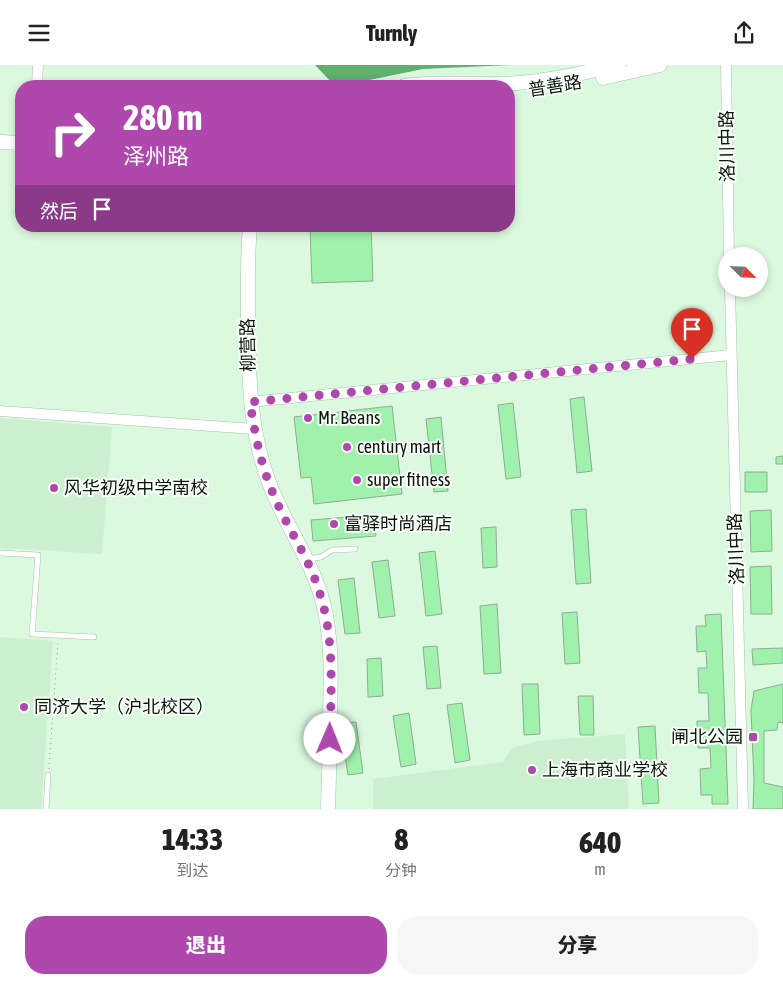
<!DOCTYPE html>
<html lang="zh">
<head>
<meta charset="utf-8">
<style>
	body { margin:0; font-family:"Asap Condensed","Noto Sans SC",sans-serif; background:#f6f6f6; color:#222; height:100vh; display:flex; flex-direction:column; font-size:19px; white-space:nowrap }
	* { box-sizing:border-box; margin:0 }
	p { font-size:16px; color:#767676 }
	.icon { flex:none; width:28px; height:28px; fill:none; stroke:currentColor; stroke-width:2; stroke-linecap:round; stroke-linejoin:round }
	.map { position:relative; height:744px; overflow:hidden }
	.drawer { display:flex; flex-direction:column; background:#fff; flex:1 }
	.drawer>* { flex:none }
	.guide { position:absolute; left:15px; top:15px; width:500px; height:152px; border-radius:20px; box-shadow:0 2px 8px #0003; background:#ae48ac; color:#fff; overflow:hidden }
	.needle { width:32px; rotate:114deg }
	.buttons { position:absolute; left:718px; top:182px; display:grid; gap:10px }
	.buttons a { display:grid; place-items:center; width:50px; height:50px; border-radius:50%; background:#fff; box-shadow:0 2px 8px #0003; font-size:25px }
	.pin { position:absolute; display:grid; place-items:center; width:42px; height:42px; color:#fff; margin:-51px -21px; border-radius:50% 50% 50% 0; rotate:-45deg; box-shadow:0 0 5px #0007 }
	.pin .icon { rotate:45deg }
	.me { position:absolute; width:55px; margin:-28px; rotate:1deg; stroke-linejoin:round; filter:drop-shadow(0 0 4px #0008) }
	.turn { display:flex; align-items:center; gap:18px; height:105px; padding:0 25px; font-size:22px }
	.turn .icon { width:65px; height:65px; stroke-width:2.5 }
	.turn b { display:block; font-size:35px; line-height:42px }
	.then { display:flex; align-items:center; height:48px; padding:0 25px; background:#0003; gap:10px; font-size:19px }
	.eta { display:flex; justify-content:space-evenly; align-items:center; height:85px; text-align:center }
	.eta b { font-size:30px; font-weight:800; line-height:35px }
	.action { display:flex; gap:10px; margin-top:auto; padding:10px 25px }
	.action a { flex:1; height:58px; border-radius:20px; background:#ae48ac; color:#fff; font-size:20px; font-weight:800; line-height:58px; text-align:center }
	.action a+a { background:#f6f6f6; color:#222 }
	header { display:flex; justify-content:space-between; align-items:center; height:65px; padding:0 25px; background:#fff; font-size:22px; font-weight:800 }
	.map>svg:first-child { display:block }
	.built { fill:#cbefcf }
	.water { fill:#60b06e }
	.building { fill:#9ff1ab; stroke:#90ad94 }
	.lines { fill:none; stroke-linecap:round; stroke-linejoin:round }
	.service-casing { stroke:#a6c3a9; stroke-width:6 }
	.minor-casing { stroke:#a6c3a9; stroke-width:11 }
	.secondary-casing { stroke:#a6c3a9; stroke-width:15 }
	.path { stroke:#8ca38e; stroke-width:1; stroke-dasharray:1 4; stroke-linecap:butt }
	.service { stroke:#fff; stroke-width:5 }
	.minor { stroke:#fff; stroke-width:10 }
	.secondary { stroke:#fff; stroke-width:14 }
	.route { stroke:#ae48ac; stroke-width:9; stroke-dasharray:0 16.2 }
	.poi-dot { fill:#ae48ac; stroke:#f9fff9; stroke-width:2 }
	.labels { text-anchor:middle; stroke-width:4; stroke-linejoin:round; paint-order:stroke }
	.street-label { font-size:18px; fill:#0b160d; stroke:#f9fff9 }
	.poi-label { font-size:18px; fill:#0b160d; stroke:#f9fff9; text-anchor:start }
</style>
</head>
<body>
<header><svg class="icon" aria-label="menu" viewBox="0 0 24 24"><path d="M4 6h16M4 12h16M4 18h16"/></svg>Turnly<svg class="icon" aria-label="share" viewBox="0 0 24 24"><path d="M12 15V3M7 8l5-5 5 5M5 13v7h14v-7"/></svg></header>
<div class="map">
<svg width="783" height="744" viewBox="0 0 783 744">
	<rect width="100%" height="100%" fill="#dbf9de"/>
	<path class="built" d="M0,353L112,362L102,489L0,483Z
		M0,572L53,576L41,744H0Z
		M625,669L629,744H373V714L503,697L512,683L539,676Z"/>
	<path class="water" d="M315,0H512L423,4L340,21H335Z"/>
	<path class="building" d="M310,161H371L373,216L312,218Z
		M584,332L592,406L577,408L570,334Z
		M513,338L521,412L506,414L498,340Z
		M392,341L402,429L314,439L311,412L301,413L294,352Z
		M441,352L448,426L434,427L426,354Z
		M783,391V399H776V392Z
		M745,407H767V427H745Z
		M586,444L591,518L576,519L571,445Z
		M771,445L772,486L751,487L750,446Z
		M374,450L376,471L313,476L311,455Z
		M496,462L497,502L483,503L481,463Z
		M435,486L442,549L426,551L419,488Z
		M388,495L395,551L379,553L372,497Z
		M771,501L772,549H751L750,502Z
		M354,513L360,568L345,569L338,515Z
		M497,539L501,608L484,609L480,541Z
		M577,547L580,598L565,599L562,548Z
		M721,549L728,739H712V730H701L700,704L711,703L710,683H698L697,656H709L708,628H699L698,603H707L706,586L697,587L696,561H706L705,550Z
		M437,581L441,623L427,624L423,582Z
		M783,583V598L753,600L752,584Z
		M381,593L383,631L368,632L367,594Z
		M522,619H538L540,669L524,670Z
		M783,619V658L778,657L777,665L764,666V718L783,722V744H753L754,716L751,645L754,626Z
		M578,631H593L594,670H580Z
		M462,638L470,695L455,698L447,640Z
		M409,648L416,699L401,702L393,651Z
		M356,657L363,708L348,710L340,659Z
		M655,661L659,738L643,739L638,662Z"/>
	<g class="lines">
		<defs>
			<path id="service" d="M0,488L38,490L32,569L94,572
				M308,494L321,492L332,485L355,484
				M46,744L48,710"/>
			<path id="minor" d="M726,0L729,191
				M37,21L38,0
				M730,224L743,744
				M250,337L731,290
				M0,346L254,364"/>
			<path id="secondary" d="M603,13L660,0
				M404,21C437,16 471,20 504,19C543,17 580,9 618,0
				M0,77L21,78
				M250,161C247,193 248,224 248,256C249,313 249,366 270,420C287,464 318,504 326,551C332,584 331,617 330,649C330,681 329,712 328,744"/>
		</defs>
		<use href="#service" class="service-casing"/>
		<use href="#minor" class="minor-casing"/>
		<use href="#secondary" class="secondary-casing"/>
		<path class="path" d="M49,704L58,576"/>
		<use href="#service" class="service"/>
		<use href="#minor" class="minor"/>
		<use href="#secondary" class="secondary"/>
	</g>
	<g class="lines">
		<path class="route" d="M330,674C331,624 335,573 319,526C309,493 288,464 275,433C261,402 255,370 250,337L692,294"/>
	</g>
	<g class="poi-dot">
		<circle cx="308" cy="353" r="5"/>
		<circle cx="347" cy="382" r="5"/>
		<circle cx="357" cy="415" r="5"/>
		<circle cx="54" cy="423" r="5"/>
		<circle cx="334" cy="459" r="5"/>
		<circle cx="24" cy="642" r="5"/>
		<rect x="748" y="667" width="10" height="10" rx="2.5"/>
		<circle cx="532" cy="705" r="5"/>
	</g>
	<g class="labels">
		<g class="street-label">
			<text transform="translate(555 21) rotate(-9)" y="6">普善路</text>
			<text transform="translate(727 81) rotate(-91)" y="6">洛川中路</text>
			<text transform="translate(248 280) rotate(-91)" y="6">柳营路</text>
			<text transform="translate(736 484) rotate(-92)" y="6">洛川中路</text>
		</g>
		<g class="poi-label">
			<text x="318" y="359">Mr. Beans</text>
			<text x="357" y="388">century mart</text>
			<text x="367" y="421">super fitness</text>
			<text x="64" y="429">风华初级中学南校</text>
			<text x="344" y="465">富驿时尚酒店</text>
			<text x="34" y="648">同济大学（沪北校区）</text>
			<text x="743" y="678" text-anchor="end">闸北公园</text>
			<text x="542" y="711">上海市商业学校</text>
		</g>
	</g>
</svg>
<div class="buttons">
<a><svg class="needle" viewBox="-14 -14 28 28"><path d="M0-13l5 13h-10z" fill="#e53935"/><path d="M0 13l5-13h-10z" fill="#767676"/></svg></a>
</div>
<div class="pin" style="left:692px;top:294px;background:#d93025"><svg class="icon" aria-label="arrive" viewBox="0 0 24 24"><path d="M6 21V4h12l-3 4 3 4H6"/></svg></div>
<svg class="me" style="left:330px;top:674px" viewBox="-20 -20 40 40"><circle r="19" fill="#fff"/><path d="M0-13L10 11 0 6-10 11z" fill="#ae48ac"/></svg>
<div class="guide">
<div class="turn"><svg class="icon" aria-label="right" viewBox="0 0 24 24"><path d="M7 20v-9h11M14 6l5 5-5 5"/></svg><div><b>280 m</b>泽州路</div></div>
<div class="then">然后<svg class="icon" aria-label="arrive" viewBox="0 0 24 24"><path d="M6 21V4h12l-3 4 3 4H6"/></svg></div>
</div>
</div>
<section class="drawer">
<div class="eta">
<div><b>14:33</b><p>到达</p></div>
<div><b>8</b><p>分钟</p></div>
<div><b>640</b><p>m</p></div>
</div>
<div class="action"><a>退出</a><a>分享</a></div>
</section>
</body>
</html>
